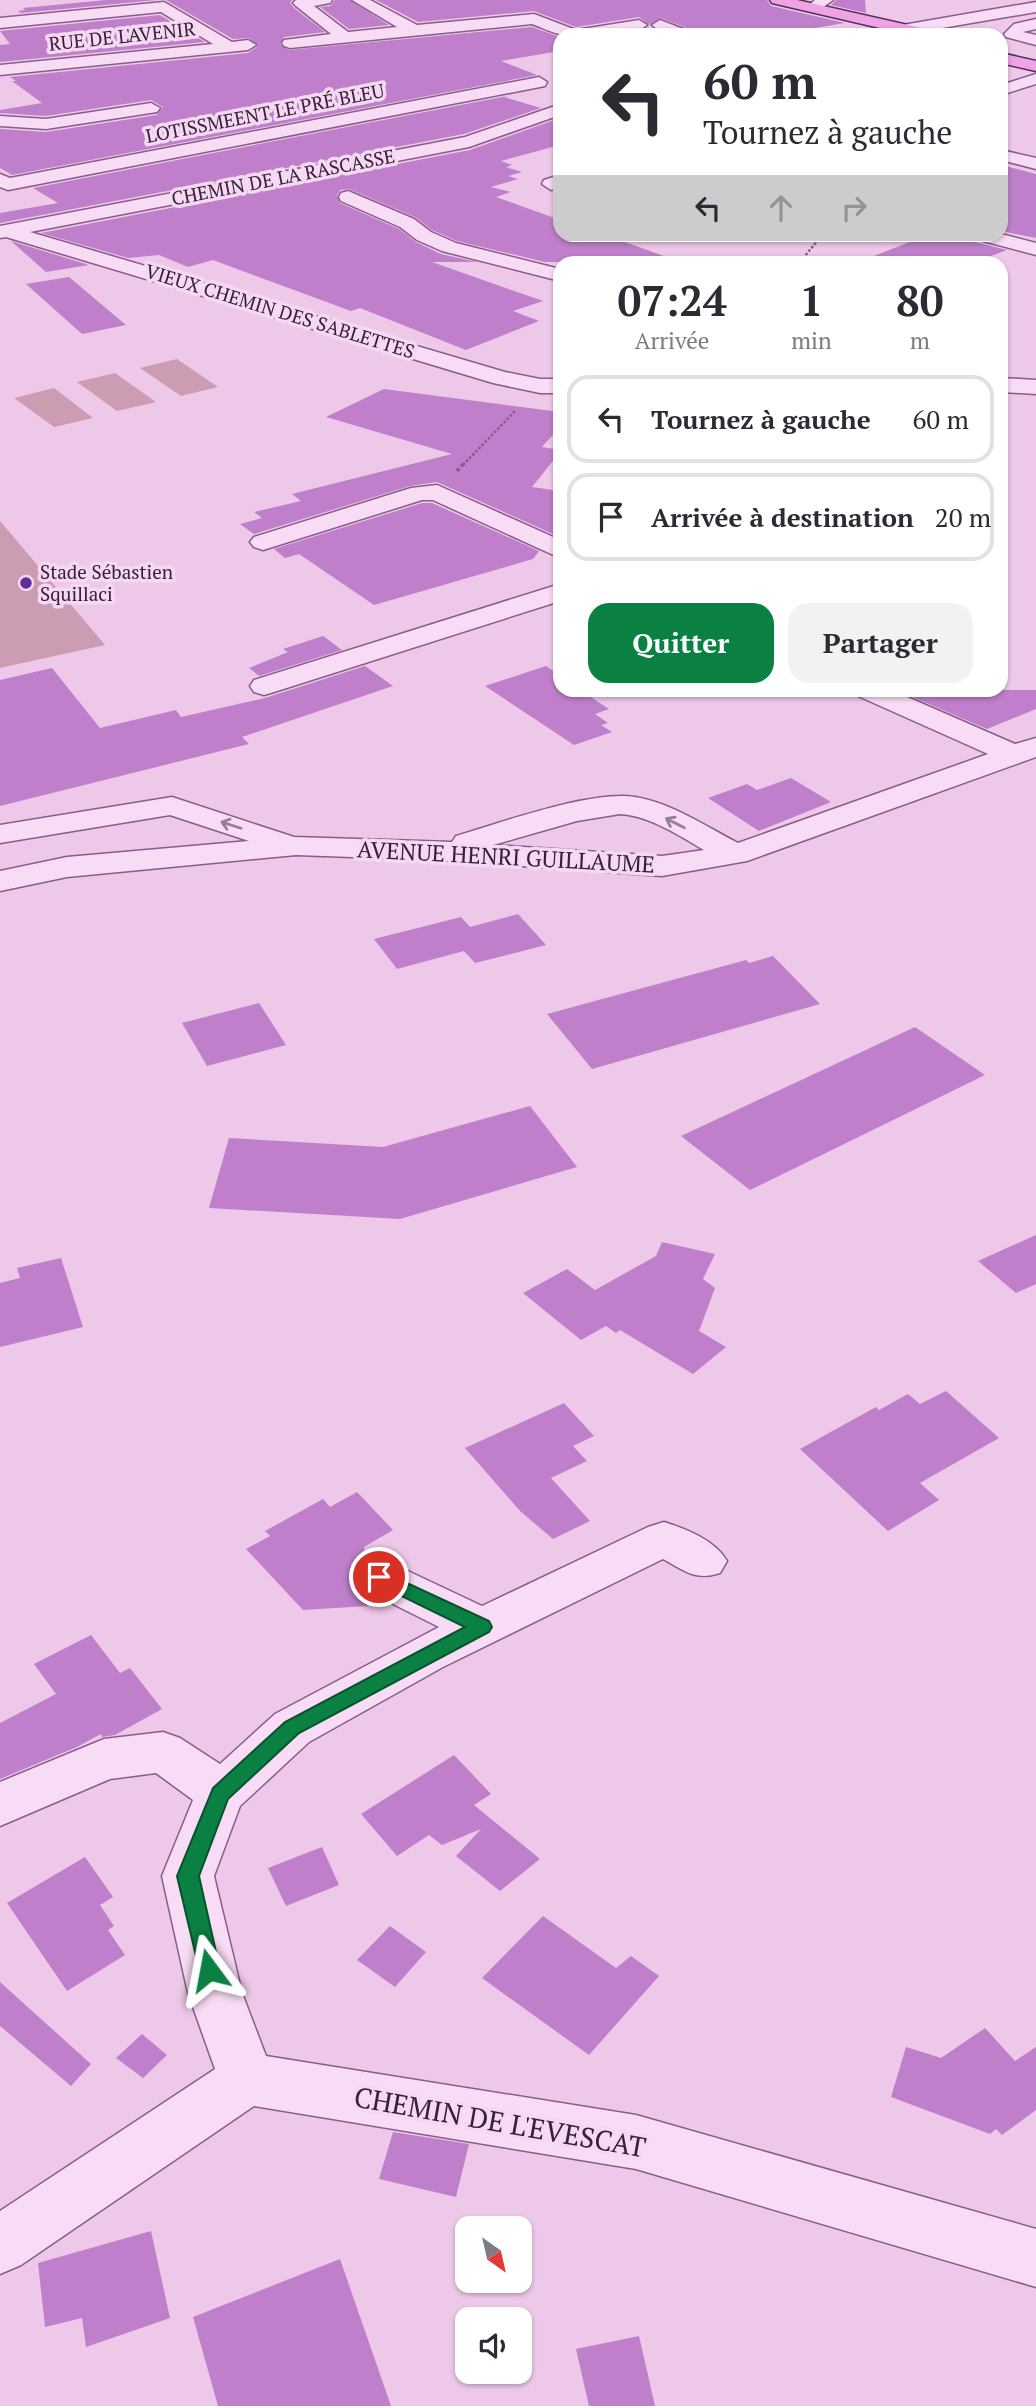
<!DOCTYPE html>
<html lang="fr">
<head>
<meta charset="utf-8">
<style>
	body { margin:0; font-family:"PT Serif",serif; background:#f2f2f3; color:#2b2b33; height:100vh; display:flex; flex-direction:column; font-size:26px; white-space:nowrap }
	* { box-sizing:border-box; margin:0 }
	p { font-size:23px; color:#7c7c81 }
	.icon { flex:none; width:38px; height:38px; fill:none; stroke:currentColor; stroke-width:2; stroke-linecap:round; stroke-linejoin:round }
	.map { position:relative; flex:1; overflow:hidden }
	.side { position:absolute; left:553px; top:256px; width:455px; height:441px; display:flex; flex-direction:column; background:#fff; border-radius:21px; box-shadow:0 2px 5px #0004 }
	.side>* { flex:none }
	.banner { position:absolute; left:553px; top:28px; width:455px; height:214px; border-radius:21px; box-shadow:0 2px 5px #0004; background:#fff; color:#2b2b33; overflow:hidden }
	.needle { width:46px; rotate:146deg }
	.fabs { position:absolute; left:455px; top:2216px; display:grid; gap:14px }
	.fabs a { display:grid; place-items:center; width:77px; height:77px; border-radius:14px; background:#fff; box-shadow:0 2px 5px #0004; font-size:35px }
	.pin { position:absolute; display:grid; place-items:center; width:60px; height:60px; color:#fff; margin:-30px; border:4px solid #fff; border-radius:50%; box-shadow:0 2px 7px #0007 }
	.me { position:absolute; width:77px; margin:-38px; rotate:347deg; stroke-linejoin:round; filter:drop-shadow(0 0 5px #0008) }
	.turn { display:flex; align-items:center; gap:24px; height:147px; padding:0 35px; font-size:32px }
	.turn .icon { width:91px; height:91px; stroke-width:2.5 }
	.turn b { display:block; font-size:49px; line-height:60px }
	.lanes { display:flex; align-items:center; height:66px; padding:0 35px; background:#0003; justify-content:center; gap:35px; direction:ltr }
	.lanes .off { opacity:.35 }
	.eta { display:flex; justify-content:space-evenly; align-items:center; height:119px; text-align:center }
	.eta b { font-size:42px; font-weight:700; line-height:49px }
	.button { display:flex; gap:14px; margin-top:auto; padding:14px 35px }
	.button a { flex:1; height:80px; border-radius:21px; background:#0b8043; color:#fff; font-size:28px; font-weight:700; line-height:80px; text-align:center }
	.button a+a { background:#f2f2f3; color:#2b2b33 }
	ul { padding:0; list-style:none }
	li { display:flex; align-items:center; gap:21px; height:88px; margin:0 14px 10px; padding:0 21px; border:4px solid #e1e1e2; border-radius:21px }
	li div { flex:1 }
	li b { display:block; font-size:26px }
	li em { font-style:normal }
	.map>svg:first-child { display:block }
	.green { fill:#cc9cb2 }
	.building { fill:#bf7fcb }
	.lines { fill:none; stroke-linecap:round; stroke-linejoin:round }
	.minor-casing { stroke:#885d89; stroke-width:3 }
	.major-casing { stroke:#533157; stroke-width:3 }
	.path-far1 { stroke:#885d89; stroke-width:2.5; stroke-dasharray:2.5 2; stroke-linecap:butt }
	.path { stroke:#885d89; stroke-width:3.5; stroke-dasharray:3.5 2.5; stroke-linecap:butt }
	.minor { fill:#f8dbf4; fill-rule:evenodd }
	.major { fill:#efa2e6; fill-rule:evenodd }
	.oneway { stroke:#987e97 }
	.route { fill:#0b8043; stroke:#07532c; stroke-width:2 }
	.poi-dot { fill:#5b2f97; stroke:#f5d8f1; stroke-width:2.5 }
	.labels { text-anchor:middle; stroke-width:7; stroke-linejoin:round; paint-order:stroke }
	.far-street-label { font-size:19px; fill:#38203a; stroke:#f5d8f1 }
	.far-poi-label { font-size:19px; fill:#38203a; stroke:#f5d8f1; text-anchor:start }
	.street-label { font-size:23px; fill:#38203a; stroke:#f5d8f1 }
	.near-street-label { font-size:28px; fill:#38203a; stroke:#f5d8f1 }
</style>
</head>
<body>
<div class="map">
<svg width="1036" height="2406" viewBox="0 0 1036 2406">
	<rect width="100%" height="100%" fill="#eec8e9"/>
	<path class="green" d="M177,359L218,387L181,396L140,368Z
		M115,373L156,402L117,411L77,382Z
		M54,388L93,418L54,427L14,398Z
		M0,521L105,645L0,668Z"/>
	<path class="building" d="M106,0H157L21,13L18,11L25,10L23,8Z
		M166,0H292L290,3L294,8L325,32L284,37L280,44L289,50L532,27L560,37V51L501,61L537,75L12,175L0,168V129L46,132L157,115L163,107L151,100L46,116L0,113V110L42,103L12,81H16L10,77L248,53L258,46L249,38L233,39Z
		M335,0H350L389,25L349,29L320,7L330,6Z
		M376,0H767L771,6L845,23L772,35H696L692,30L661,18L649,25L639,17L576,27L534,11L418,22Z
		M836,0H865L866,13L831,5Z
		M160,15L205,42L0,62V45L10,44L0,31Z
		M512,95L504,97L541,108L464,134L0,223V213L58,203L33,188Z
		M560,118V145L501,161L512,165L506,167L522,172L508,176L518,179L491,187L511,192L496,197L560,220V234H602L667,257L666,262H545L457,241L432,230L415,217L349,189L340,190L337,196L340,203L399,229L416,242L441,254L477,262H432L543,301L513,311L539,321L466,350L360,308L351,311L213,260L188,267L159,255L128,258L41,233L470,150Z
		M1001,165L1036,174V238L1001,231Z
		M930,234H968L971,241L1007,250L975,262H864V260Z
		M11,241L89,265L46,272Z
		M69,277L126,325L82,334L26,284Z
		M384,389L560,412V427L542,447L560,450V452L532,487L560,491V524L553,534L437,482L410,486L254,534L240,524L262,518L254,512L301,501L292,494L452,454L326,417Z
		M422,503H432L539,551L533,559L374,605L299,554L285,558L274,549Z
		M323,636L342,650L259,676L249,668L288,652L283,649Z
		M365,666L393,686L242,737L249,744L0,806V680L52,668L100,728L176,710L181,717L265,698Z
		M546,666L560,676V690H580L609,709L595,714L608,723L601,725L612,732L574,745L485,686Z
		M896,690H1036V709L987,729Z
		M791,778L831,802L759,831L708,798L747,784L757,790Z
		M518,914L546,945L475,963L464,951L397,969L374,939L461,917L470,927Z
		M773,956L820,1004L592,1069L547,1014L746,960L749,963Z
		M259,1003L286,1045L207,1066L182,1023Z
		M915,1027L985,1075L750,1190L681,1136Z
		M530,1106L577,1167L400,1219L209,1208L229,1138L383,1147Z
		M1036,1235V1284L1016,1293L978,1261Z
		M662,1242L715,1254L703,1279L715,1288L699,1331L726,1347L693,1374L620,1330L616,1333L606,1326L581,1340L523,1293L567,1269L595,1290L656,1256Z
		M61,1258L83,1327L0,1347V1283L20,1278L17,1268Z
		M946,1391L999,1438L920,1483L939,1500L888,1531L800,1449L876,1407L879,1410L908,1394L920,1404Z
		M564,1403L594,1436L573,1446L587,1461L551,1478L590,1521L553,1539L520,1511L465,1448Z
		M357,1492L393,1530L364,1547L365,1562L354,1576L361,1590L367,1594L368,1606L303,1610L246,1549L270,1536L265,1531L323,1499L330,1507Z
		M91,1635L120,1673L130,1668L162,1709L115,1735L102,1737L101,1734L77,1747L0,1779V1723L56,1694L34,1664Z
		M454,1755L491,1794L474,1805L540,1859L500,1891L456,1856L481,1829L442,1845L429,1835L397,1856L361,1814Z
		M322,1847L339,1885L286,1906L268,1868Z
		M85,1857L113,1897L100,1905L114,1926L108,1930L125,1955L67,1991L7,1903Z
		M543,1916L616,1968L631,1956L659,1976L589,2055L482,1978Z
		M390,1926L426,1952L395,1987L357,1960Z
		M0,1982L91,2064L71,2086L0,2026Z
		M985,2028L1015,2061L1036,2047V2110L1002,2135L996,2129L990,2134L891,2097L906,2047L941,2058Z
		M142,2034L167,2055L143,2078L116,2058Z
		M393,2132L469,2144L456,2197L379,2179Z
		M151,2231L170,2318L86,2347L82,2318L45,2327L38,2263Z
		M340,2259L391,2406H218L193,2317Z
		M639,2336L655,2406H589L576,2349Z"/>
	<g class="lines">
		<defs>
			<path id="minor" d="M296,0H332L330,3L314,6L348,32L397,27L352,0H370L417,25L534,14L576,30L639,20L647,25C635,36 575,39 559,34C550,32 541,27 532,24L290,48L284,46L282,43L284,40L331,34L296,6L293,3Z
				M815,0H833L818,11H808L805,8Z
				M164,2L232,42L248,40L256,45L248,50L0,75V65L213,44L161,12L0,28V18Z
				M1036,2V12L901,35H866L874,30Z
				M1036,19V29L1023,32L1036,35V45L1006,37L1004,34L1014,24Z
				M660,20L691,32L693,35C678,35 664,36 652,25Z
				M1036,74V84L1001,95V85Z
				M539,77L547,82L545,86L8,190L0,187V174L10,178Z
				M151,103L160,108L157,112L46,129L0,126V116L46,119Z
				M555,106L560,107V115L469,147L30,232L505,372L540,379H560V393H540L493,383L6,237L0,238V226L465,137Z
				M1001,150L1036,158V169L1001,160Z
				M560,175V187L551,190L542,184L544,180Z
				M348,191L414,219L431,232L456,243L560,269V281L442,251L417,240L400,227L341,201L339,197L341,193Z
				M970,234H1001L1036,243V255L972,238Z
				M1001,378L1036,380V394L1001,392Z
				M437,485L560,540V558L433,500H422L263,550L254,547L250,542L254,537L411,488Z
				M560,584V601L274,692L264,695L254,692L250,686L254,680Z
				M854,690H891L1015,744L1036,738V757L747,861L662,876L437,860L296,855L67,877L0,891V871L67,857L249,841L170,815L0,843V825L172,797L294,837L452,842L456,836C500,823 591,790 635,797C672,803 705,826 738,843L988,754L858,696ZM620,814C650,816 678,835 704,850L662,856L493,845L577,821Z
				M664,1522C686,1529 715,1540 727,1561L720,1573C695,1581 685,1571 663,1559L443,1667L309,1742L240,1806L214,1876L242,1993L266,2056L636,2115L1036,2229V2287L636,2169L254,2106L21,2265L0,2274V2211L215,2069L188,1993L162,1876L193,1800L156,1773L110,1779L0,1826V1782L104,1739L163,1732L180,1738L220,1764L275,1714L439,1627L363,1589L356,1577L363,1565L379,1559L395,1565L482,1606L648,1527Z"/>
			<path id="major" d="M770,0H797L930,30L938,35H910L772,3Z
				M1001,53L1036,61V71L1001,63Z"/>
		</defs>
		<use href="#minor" class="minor-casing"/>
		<use href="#major" class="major-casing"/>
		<path class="path-far1" d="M800,262L823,234
			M463,465L516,410"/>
		<path class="path" d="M457,471L464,463"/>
		<use href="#minor" class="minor"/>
		<use href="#major" class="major"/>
	</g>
	<defs><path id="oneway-shaft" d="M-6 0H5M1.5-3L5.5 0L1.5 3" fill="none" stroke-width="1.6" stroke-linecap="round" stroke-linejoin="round" transform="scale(1.75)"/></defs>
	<g class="oneway">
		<use href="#oneway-shaft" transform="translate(675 823) rotate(-153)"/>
		<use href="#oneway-shaft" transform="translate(231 825) rotate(-162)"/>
	</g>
	<path class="route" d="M379,1570L489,1621L492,1627L489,1632L299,1733L228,1799L199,1876L220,1970L217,1977L209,1980L201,1977L177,1876L213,1788L285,1722L465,1627L373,1582L370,1577L373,1572Z"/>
	<circle class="poi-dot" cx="26" cy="583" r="7"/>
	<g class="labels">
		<g class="far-street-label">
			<text transform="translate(122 36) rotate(-6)" y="7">RUE DE L'AVENIR</text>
			<text transform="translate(265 113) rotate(-11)" y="7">LOTISSMEENT LE PRÉ BLEU</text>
			<text transform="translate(283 177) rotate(-11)" y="7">CHEMIN DE LA RASCASSE</text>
			<text transform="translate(280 311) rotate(17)" y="7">VIEUX CHEMIN DES SABLETTES</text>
		</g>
		<g class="far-poi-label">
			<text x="40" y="579">Stade Sébastien<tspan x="40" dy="22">Squillaci</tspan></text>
		</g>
		<g class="street-label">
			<text transform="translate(506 857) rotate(3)" y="8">AVENUE HENRI GUILLAUME</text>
		</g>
		<g class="near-street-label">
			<text transform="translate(500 2122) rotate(10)" y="10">CHEMIN DE L'EVESCAT</text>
		</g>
	</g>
</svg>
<div class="fabs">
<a><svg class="needle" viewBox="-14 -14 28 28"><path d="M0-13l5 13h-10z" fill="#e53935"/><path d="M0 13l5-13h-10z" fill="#7c7c81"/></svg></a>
<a><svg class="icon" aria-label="sound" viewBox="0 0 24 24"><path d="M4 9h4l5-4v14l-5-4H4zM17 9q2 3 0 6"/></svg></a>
</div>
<div class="pin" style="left:379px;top:1577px;background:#d93025"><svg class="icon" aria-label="arrive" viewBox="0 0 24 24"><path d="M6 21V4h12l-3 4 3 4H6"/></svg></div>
<svg class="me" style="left:209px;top:1970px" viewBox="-20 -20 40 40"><path d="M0-17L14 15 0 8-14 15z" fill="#0b8043" stroke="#fff" stroke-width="4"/></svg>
<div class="banner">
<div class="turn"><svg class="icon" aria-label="left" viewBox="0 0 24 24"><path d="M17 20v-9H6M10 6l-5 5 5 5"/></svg><div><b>60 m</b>Tournez à gauche</div></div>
<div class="lanes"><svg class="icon" aria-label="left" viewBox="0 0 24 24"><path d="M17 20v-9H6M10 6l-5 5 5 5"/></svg><svg class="icon off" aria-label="ahead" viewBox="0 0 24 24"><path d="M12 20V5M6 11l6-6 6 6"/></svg><svg class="icon off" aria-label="right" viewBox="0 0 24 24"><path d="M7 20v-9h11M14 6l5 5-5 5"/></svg></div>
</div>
<section class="side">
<div class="eta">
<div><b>07:24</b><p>Arrivée</p></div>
<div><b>1</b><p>min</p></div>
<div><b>80</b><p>m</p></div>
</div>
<ul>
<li><svg class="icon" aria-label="left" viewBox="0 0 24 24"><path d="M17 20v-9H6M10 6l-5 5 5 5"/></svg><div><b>Tournez à gauche</b></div><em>60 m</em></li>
<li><svg class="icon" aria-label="arrive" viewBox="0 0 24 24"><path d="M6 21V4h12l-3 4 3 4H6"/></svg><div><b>Arrivée à destination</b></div><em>20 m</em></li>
</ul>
<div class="button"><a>Quitter</a><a>Partager</a></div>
</section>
</div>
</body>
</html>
